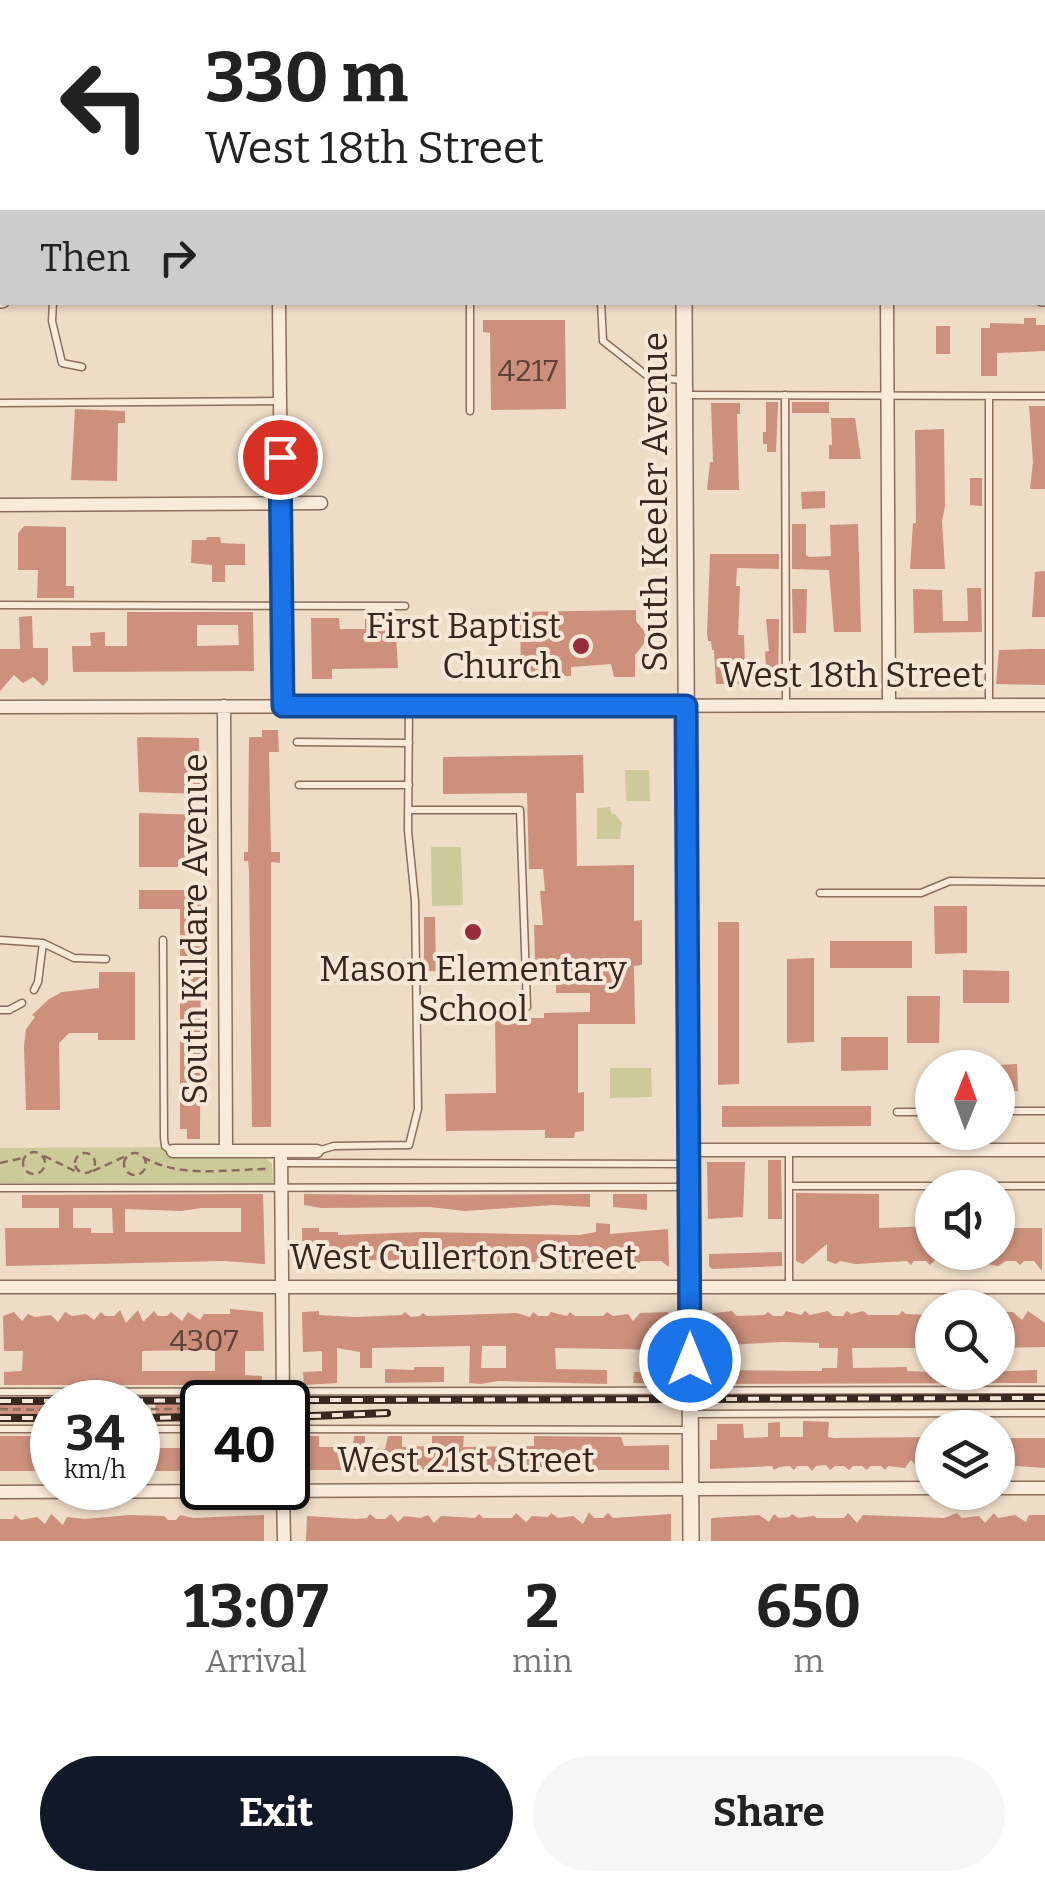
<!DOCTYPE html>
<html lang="en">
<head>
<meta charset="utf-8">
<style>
	body { margin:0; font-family:Bitter,serif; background:#f6f6f6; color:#222; height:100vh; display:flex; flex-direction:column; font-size:38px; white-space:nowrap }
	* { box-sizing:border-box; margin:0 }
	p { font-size:32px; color:#767676 }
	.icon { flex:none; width:55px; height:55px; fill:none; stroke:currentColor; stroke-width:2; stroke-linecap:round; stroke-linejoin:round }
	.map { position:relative; height:1541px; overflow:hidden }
	.panel { display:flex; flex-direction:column; background:#fff; flex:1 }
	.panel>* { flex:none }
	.hud { position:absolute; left:0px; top:0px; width:1045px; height:305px; box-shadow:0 2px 8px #0004; background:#fff; color:#222; overflow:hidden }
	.needle { width:65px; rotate:1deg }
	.buttons { position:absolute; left:915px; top:1050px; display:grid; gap:20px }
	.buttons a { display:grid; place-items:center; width:100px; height:100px; border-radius:50%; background:#fff; box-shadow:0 2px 8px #0004; font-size:50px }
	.speed { position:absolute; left:30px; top:1380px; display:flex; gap:20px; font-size:50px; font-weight:700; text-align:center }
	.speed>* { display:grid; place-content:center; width:130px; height:130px; border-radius:50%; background:#fff; box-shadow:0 2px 8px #0004; line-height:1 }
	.speed small { font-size:25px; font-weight:400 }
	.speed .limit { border:5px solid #111; border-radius:15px; background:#fff; color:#111 }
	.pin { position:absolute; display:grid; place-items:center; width:85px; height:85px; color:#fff; margin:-42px; border:5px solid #fff; border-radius:50%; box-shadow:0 2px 10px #0007 }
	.me { position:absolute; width:110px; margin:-55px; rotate:0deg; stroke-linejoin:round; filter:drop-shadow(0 0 8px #0008) }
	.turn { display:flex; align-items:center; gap:35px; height:210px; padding:0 40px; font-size:45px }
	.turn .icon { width:130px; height:130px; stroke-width:2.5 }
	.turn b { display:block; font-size:70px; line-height:85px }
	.then { display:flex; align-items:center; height:95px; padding:0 40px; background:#0003; gap:20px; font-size:38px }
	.eta { display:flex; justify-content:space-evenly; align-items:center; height:170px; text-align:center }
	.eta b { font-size:60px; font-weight:700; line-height:70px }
	.cta { display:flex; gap:20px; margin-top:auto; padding:20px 40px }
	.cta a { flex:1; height:115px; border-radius:60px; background:#111827; color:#fff; font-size:40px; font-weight:700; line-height:115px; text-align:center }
	.cta a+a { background:#f6f6f6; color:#222 }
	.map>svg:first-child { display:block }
	.green { fill:#cdca9a }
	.building { fill:#cc907d; fill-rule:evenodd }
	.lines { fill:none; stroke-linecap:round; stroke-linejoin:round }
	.service-casing { stroke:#8a6d5c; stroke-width:9 }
	.minor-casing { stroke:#8a6d5c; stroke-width:15 }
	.tertiary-casing { stroke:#8a6d5c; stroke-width:18 }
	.path { stroke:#8a6d5c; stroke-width:2.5; stroke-dasharray:8 5; stroke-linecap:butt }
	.service { stroke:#f9eada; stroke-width:6 }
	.minor { stroke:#f9eada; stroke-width:12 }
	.tertiary { stroke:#f9eada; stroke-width:15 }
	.rail-casing { stroke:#3a2820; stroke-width:8 }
	.rail { stroke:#f6e7d6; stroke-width:4; stroke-dasharray:11; stroke-linecap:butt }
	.route-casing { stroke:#114b97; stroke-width:25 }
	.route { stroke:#1a73e8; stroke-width:18 }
	.poi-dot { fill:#982d40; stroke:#f6e7d6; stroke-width:4 }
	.labels { text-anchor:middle; stroke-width:8; stroke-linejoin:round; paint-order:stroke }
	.number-label { font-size:30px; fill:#5e4237 }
	.street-label { font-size:35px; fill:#3a2820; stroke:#f6e7d6 }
	.poi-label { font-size:35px; fill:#3a2820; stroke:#f6e7d6; text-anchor:end }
</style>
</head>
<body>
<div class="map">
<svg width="1045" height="1541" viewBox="0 0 1045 1541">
	<rect width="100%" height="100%" fill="#eedcc7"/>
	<path class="green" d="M625,770H649L650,801H626Z
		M610,807L611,813L615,814L622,823L620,839H597V808Z
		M431,847H461L463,905L432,906Z
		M610,1068H651L652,1097L610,1098Z
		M168,1147L169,1157H265L272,1164L273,1183H0V1148Z"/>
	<path class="building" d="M1024,318H1036V325H1045V351L997,353V376H981V328H990V323L1024,324Z
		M483,320H565L566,409L491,410L490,333L483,332Z
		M936,326H950V354H936Z
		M766,402H778L776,452H767V444H763V432H766Z
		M792,402H829V413H792Z
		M711,403H740V414H737L739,490H707L710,462H713Z
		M1029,406H1045V489H1030L1033,462Z
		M75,409L125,411V423H118L117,481L71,480Z
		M831,418H855L861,459H829V445H832Z
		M944,429L945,506L942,521L945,569H910L913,523H916L915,430Z
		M970,478H982V506L970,505Z
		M825,491V508L802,509L801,492Z
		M792,524H806V555L809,557L831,556L830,525L858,524L861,632H834L829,570L792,569Z
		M24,526L66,527V586H74V598H37L38,570H18V533Z
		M207,537H220L221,543L245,544V565H225V582H212V565L191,563L192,540H206Z
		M710,554H779V569L737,568L736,586H740L738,635H744L745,669L766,668L765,652L769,651L766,619H779L778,684H716L714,650H712L711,641H708L707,633Z
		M1045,571V617H1032L1035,572Z
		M967,588H981L982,632L914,633L913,589L942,590L943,621H968Z
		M792,589H807L806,633H793Z
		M636,610V621L649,637L635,655V677H614L611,664L571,667V676H521L520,612Z
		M127,612H253L254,671L73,672L72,646H91L90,633L105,632V646H127ZM197,625H238L239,645L197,646Z
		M32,616L33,648H48V680L43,686L33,677L23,683L14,675L0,691V649H20L19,617Z
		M311,618H339L340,629H365V619H395L398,668L332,669V679H312Z
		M1031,649H1045V685L996,684L999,650Z
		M262,730H278L279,752H269L271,852H280V863L271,862V1127H252L249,870L248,861H244V852H248L249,737H262Z
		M137,737L199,738L200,794L139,792Z
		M583,755L584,793H576L577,866L634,865V921L642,920V965L634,966L635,1024H578V1093L584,1092V1131L575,1132L574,1138H545V1130L446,1131L445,1094L496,1093L495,1018H544V1013L590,1012V993H556V982L548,983V970L541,971V962L535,961L534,925H543L540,891H545L543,869H529L527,793L443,794V757Z
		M139,813L201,815V867H139Z
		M139,890H201L200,1139H187V1129H180V909H139Z
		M934,906H967V953L935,954Z
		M424,917H435L436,971H424Z
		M718,922H739V1084L718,1085Z
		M830,941H912V968H830Z
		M814,958V1042L787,1043V959Z
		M963,970L1009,971V1003H963Z
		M99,972H135V1040H98V1033H69L59,1043L60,1110H26L24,1046L26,1029L35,1017L32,1015L49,999L62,992L99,988Z
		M907,996H940L939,1043H907Z
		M841,1037H888V1070L841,1071Z
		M1017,1064L1018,1091H998V1065Z
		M722,1106H871V1126L722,1127Z
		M768,1160H781L782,1219H768Z
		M707,1162H745L743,1217L708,1219Z
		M796,1193L879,1194V1228L932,1226V1252H998V1228H1042V1271L1034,1261H1024L1020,1265L1016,1261H1006L998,1266L982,1263L974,1256L966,1265L955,1255L948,1265L938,1257L930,1265L926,1261H914L911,1265L907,1261L855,1264L840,1261L836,1264L827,1261V1244L803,1264L796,1261Z
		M263,1194L265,1264L223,1261L6,1266L5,1228H59V1208H22V1195ZM73,1208H112L113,1233H91V1228H73ZM201,1208H241V1232H125V1209L182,1211Z
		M304,1194L394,1195L590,1194V1207L554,1205L464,1211L430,1207L321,1208L304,1205Z
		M613,1194H647V1210L613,1207Z
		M596,1223L610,1224V1234L668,1229L669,1267L661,1261H641L638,1264L634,1261L610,1263L371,1260L303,1265L302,1228H319V1232H338V1235L424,1232L579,1235L596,1232Z
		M782,1252V1266L712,1269L709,1266V1254Z
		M230,1309L263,1312L264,1351H245V1375L262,1376V1385H4V1372L22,1371L23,1351H4L3,1316L14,1312L22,1321L28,1314L35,1317L51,1315L58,1322L65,1312L72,1316L86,1314L94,1320L101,1312L105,1316H114L120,1310L126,1323L138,1310L143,1322L154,1311L158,1316H167L171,1312L182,1321L188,1312L200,1320L204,1314H230ZM197,1350H215V1371H142V1351Z
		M319,1311V1315L356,1317L402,1315L405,1312L411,1317L420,1316L423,1313L427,1316L517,1313L530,1317L533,1312L538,1316H548L551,1312L567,1316L570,1312L575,1316H603L607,1312L613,1316L628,1314L633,1321L640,1313L668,1312L669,1350L555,1348L556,1369L607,1370V1384L498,1381L481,1384L469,1383L470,1346L372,1348V1368H360V1352L337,1348V1383L304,1385L303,1372L322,1371V1351L303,1352L302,1312ZM482,1346H506V1368H481Z
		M732,1311L737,1316L764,1315L768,1312L773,1316H783L786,1311L801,1315L805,1311L810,1315L828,1311L833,1316H843L847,1311L851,1314L863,1311L868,1315H899L902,1311L906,1314L932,1315V1348H852L853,1368L907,1367V1371L951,1373L1037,1370V1383L709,1384L707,1314ZM783,1342L819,1343V1348H838L837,1368H822V1371L726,1370V1345Z
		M1028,1311L1045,1323V1347L998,1348V1312H1013L1022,1320Z
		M414,1367H444V1382L385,1383V1369L414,1370Z
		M634,1372L667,1373V1384L633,1383Z
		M262,1398V1402H202V1418H156L155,1399Z
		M4,1399H52V1422H0V1401Z
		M803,1421L829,1422L828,1437L834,1438L932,1437V1466L926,1465L921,1471L911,1460L905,1468L888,1466L885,1470L881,1466H870L867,1470L862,1466H853L849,1470L844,1466H835L830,1470L826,1465L816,1466L812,1471L808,1466H797L794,1470L790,1466L779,1467L774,1470L772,1466L710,1469V1440H717V1424H743L744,1438L768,1437V1423L780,1422V1437H803Z
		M0,1436H52V1471H0Z
		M306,1436H319V1447H353L354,1436H365V1448L385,1449L388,1436H402V1447L432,1446V1436H464L463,1447L534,1446V1436L621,1437L624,1446L669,1445V1470H305Z
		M998,1438H1045V1468L1016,1466L1012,1471L1009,1466L998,1467Z
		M138,1448H198V1471H138Z
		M589,1512L594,1518H603L608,1513L613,1518L671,1514V1541H306L307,1516L357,1519L367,1518L370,1514L376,1519H385L391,1514L398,1522L404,1516L421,1518L428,1515L434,1523L441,1516L475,1518L479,1514L483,1518H512L516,1513L526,1522L532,1516L548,1517L551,1513L558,1518L573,1516L583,1524Z
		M848,1513L857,1523L863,1515L944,1518L957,1513L962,1518L979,1516L985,1523L994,1513L998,1518L1015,1515L1026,1522L1029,1515H1045V1541H711V1518L759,1515L769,1522L774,1514L779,1518L789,1517L792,1514L798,1518L814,1516L817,1518H844Z
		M51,1514L63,1525L67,1517L85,1519L129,1515L164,1516L168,1520H176L180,1515L193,1518L264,1515V1541H0V1519H13L15,1515L21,1520L37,1517L45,1524Z"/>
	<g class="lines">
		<defs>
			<path id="service" d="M176,0V2
				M581,0V2
				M782,0V2
				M985,0V2
				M1042,207H1045
				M53,302L52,321L62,363L82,367
				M601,302L603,341L650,378L685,380
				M686,395L1045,396
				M785,395L786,704
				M989,396V704
				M0,403L278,401
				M470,411V302
				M0,605L405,606
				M297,742L409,743
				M299,785H409
				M408,810H520L527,1007
				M820,893H921L950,881L1045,882
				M0,940L43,943L74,958L106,959
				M163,940L164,1138L165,1146L172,1151
				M34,990L38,982L43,943
				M0,1010H9L22,1003
				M998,1111H1045
				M897,1112H932
				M317,1151L334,1146L409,1145L418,1109L415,901L408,831L409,707
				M281,1163L687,1164
				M789,1186H1045
				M0,1188L688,1187
				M789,1287V1152
				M0,1392L1045,1390
				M691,1414L1045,1413
				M0,1429H52
				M138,1429H202
				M288,1429L689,1430"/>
			<path id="minor" d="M74,0V2
				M276,0V2
				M480,0V2
				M885,0V2
				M279,302L283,706
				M887,302L889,705
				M0,505L321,503
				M224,706L226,1151
				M0,707L1045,705
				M689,1150H1045
				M173,1151H317
				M281,1151L283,1402
				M0,1287H1045
				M283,1488L284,1541
				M998,1488H1045
				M0,1492L932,1488"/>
			<path id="tertiary" d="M683,0V2
				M1042,298H1045
				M0,300H2
				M684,302L691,1541"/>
		</defs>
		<use href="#service" class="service-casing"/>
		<use href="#minor" class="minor-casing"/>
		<use href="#tertiary" class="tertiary-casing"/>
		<path class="path" d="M23 1163a11 11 0 1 1 22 0a11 11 0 1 1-22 0Z
			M75 1163a10 10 0 1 1 20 0a10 10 0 1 1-20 0Z
			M124 1164a11 11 0 1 1 22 0a11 11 0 1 1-22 0Z
			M44,1156L77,1172
			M143,1157C181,1179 225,1169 268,1169
			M0,1163L23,1158
			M93,1171L126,1156
			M0,1409L52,1410
			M138,1409H202"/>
		<use href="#service" class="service"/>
		<use href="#minor" class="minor"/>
		<use href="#tertiary" class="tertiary"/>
		<defs>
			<path id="rail" d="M0,1401L1045,1398
				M288,1417L387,1413
				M0,1418H52
				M138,1418L202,1417"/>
		</defs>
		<use href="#rail" class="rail-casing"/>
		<use href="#rail" class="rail"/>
	</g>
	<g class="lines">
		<defs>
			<path id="route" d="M280,457L283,706H686L690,1360"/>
		</defs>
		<use href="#route" class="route-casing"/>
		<use href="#route" class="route"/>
	</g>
	<g class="poi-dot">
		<circle cx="581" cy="646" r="10"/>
		<circle cx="473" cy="932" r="10"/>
	</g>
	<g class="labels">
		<g class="number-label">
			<text x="528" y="381">4217</text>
			<text x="204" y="1351">4307</text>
		</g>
		<g class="street-label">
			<text transform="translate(655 502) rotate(-90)" y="12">South Keeler Avenue</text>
			<text x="852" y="687">West 18th Street</text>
			<text transform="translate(195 929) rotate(-90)" y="12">South Kildare Avenue</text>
			<text x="463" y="1269">West Cullerton Street</text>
			<text x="466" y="1472">West 21st Street</text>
		</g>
		<g class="poi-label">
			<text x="561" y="638">First Baptist<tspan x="561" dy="40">Church</tspan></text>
			<text x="473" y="981" text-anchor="middle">Mason Elementary<tspan x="473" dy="40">School</tspan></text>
		</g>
	</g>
</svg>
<div class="buttons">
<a><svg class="needle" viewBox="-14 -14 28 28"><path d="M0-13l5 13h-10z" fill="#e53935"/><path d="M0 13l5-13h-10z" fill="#767676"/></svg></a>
<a><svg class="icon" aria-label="sound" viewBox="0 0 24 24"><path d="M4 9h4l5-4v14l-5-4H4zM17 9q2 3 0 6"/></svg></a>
<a><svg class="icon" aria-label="search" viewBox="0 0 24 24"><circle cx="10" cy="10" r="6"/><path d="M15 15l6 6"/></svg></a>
<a><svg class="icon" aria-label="layers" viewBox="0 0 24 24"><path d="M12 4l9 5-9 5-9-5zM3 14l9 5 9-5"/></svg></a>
</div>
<div class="speed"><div>34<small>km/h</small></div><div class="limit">40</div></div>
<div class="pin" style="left:280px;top:457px;background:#d93025"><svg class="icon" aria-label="arrive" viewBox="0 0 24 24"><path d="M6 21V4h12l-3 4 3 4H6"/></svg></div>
<svg class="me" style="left:690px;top:1360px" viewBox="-20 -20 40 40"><circle r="17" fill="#1a73e8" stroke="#fff" stroke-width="3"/><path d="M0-11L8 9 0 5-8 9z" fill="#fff"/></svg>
<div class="hud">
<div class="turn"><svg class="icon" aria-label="left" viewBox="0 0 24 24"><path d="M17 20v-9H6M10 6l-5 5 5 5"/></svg><div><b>330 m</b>West 18th Street</div></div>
<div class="then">Then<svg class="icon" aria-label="right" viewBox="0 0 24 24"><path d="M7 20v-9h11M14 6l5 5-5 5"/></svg></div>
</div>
</div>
<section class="panel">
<div class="eta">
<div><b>13:07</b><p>Arrival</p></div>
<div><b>2</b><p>min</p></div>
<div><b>650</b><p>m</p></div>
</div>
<div class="cta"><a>Exit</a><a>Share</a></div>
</section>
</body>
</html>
